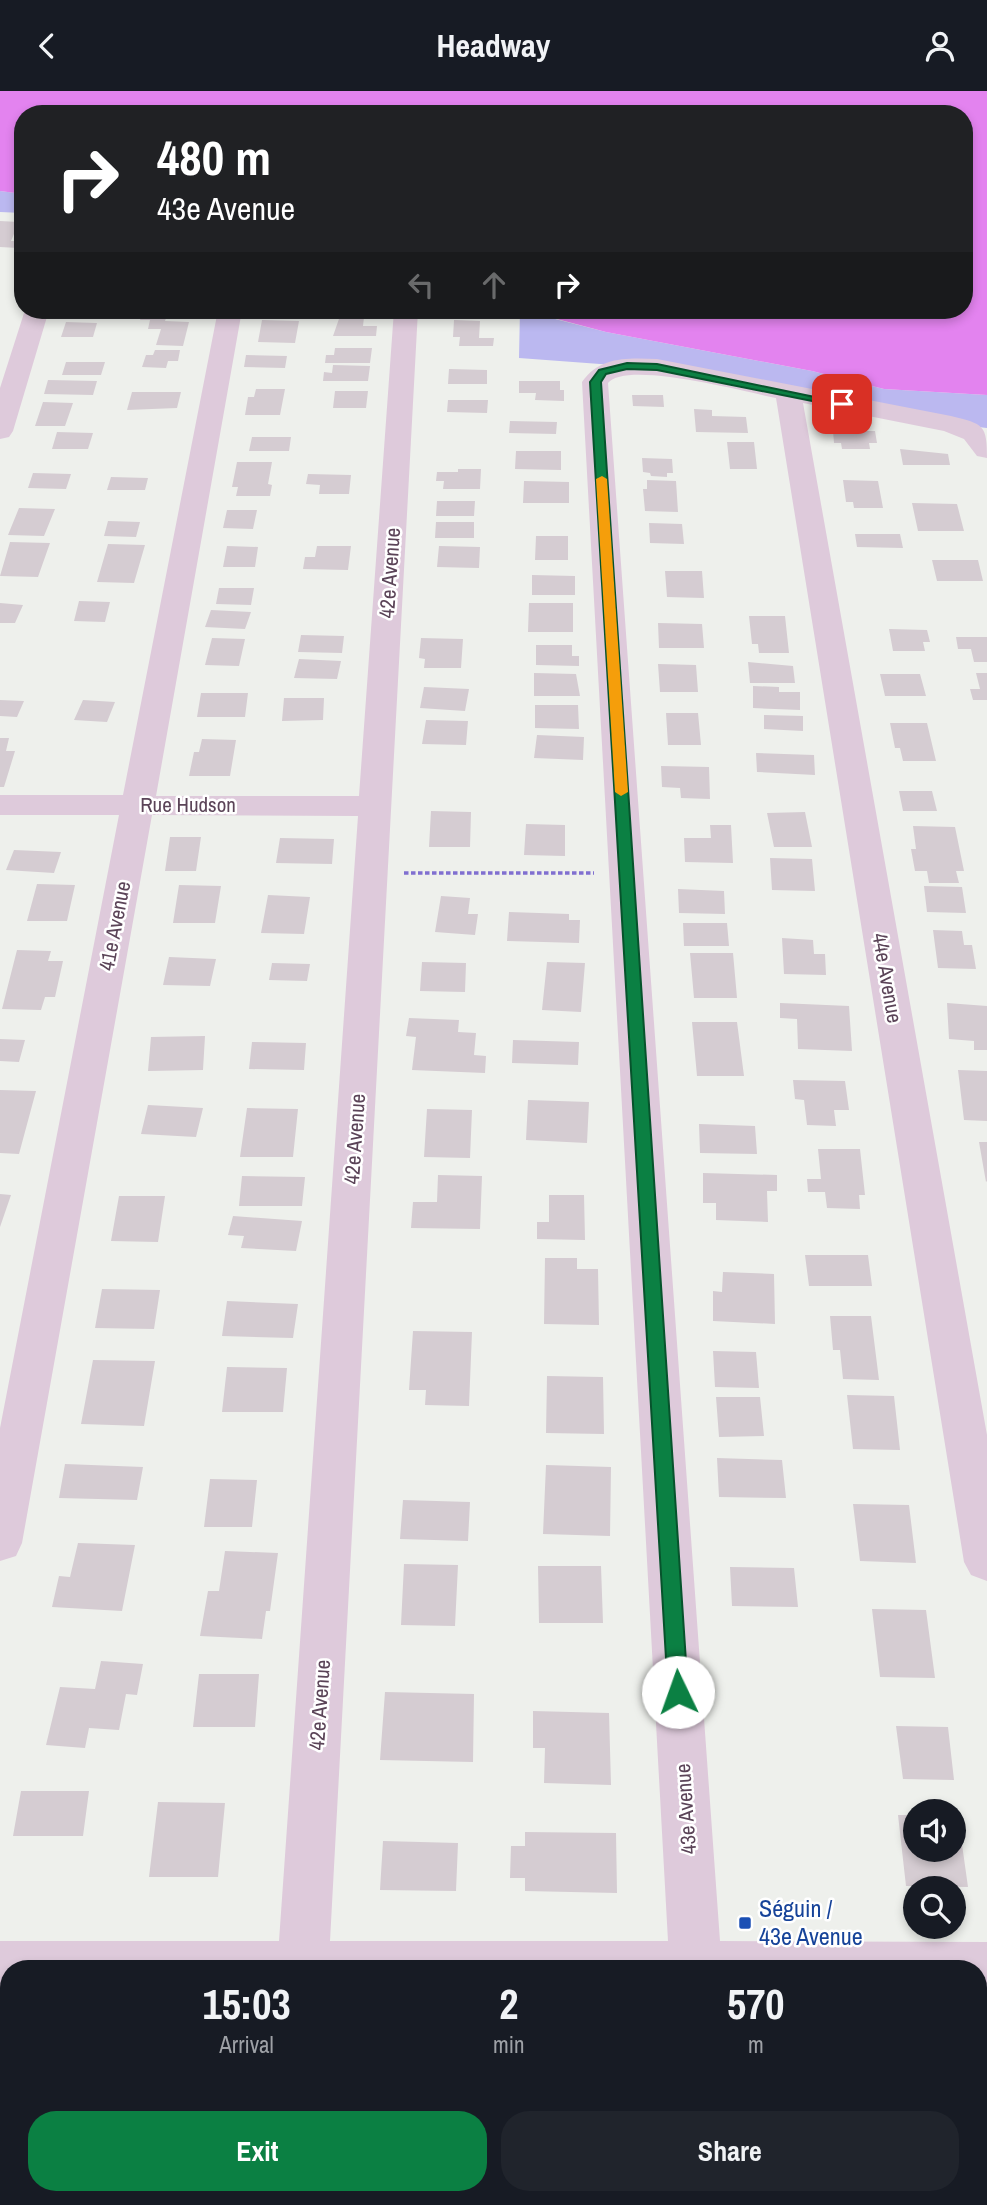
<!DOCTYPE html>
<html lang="en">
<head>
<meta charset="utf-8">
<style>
	body { margin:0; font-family:"Archivo Narrow",sans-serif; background:#20242c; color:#f1f3f6; height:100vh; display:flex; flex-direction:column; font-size:26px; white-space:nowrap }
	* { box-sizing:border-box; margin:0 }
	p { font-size:23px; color:#9ea1a6 }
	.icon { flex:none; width:38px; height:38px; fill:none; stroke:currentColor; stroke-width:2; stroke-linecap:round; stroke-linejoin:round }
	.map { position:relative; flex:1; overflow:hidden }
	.drawer { position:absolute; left:0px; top:1869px; width:987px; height:245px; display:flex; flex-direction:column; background:#171b24; border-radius:28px 28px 0 0; box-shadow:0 4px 10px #0003 }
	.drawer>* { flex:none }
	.hud { position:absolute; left:14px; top:14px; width:959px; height:214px; border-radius:28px; box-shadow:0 4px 10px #0003; background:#202124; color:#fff; overflow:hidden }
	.fabs { position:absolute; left:903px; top:1708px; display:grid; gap:14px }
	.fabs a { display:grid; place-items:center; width:63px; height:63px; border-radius:50%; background:#171b24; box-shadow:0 4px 10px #0003; font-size:35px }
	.pin { position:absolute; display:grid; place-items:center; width:60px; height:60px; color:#fff; margin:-30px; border-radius:14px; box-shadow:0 4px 10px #0006 }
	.me { position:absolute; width:77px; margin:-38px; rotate:357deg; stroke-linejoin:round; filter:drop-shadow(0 0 5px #0008) }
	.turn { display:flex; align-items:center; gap:24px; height:147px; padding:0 28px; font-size:32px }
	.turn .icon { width:91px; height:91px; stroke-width:2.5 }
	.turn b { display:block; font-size:49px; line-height:60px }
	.lanes { display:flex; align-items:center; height:66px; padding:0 28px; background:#0003; justify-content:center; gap:35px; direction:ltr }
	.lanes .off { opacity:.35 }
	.eta { display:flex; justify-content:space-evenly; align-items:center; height:119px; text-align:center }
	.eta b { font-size:42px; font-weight:800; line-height:49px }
	.cta { display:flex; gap:14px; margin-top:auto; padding:14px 28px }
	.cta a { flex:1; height:80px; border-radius:28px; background:#0b8043; color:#fff; font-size:28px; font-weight:800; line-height:80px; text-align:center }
	.cta a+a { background:#20242c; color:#f1f3f6 }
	header { display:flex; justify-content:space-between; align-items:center; height:91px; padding:0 28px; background:#171b24; font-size:32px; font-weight:800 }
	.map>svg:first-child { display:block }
	.green { fill:#bbb8f0 }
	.water { fill:#e383ef }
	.building { fill:#d5ccd2 }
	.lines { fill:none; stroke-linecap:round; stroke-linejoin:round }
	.path { stroke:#806fd0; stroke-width:3.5; stroke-dasharray:4.5 2.5; stroke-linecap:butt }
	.minor { fill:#decadb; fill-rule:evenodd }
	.route { fill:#0b8043; stroke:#07532c; stroke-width:2 }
	.slow { fill:#f59e0b }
	.transit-dot { fill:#1a4fb4; stroke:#fff; stroke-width:2.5 }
	.labels { text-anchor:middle; stroke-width:5; stroke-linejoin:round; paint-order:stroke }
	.street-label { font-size:21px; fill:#5b4458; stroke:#fff }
	.near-transit-label { font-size:24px; fill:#164399; stroke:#fff; text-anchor:start }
</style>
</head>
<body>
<header><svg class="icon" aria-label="back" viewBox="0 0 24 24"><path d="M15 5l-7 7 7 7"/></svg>Headway<svg class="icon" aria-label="person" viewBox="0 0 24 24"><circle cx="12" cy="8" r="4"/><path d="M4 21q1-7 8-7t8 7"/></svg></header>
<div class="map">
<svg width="987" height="2114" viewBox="0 0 987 2114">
	<rect width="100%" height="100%" fill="#eef0ec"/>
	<path class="green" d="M0,100L23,103V122L0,121Z
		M520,219L606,241L812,280L884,298L987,304V337L951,333L627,275L519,267Z"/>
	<path class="water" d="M0,0H987V304L884,298L812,280L606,241L523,219H964V23H23V103L0,100Z"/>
	<path class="building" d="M0,130L19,131L11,150H21L18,157L0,156Z
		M142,222H168L165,230L189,231L183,255L156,254L161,238H148L150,229H140Z
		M340,225L364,226L363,235H377L376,245H333Z
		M262,229L299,230L295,252L258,251Z
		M454,229L480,230L479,247H494L493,255H459L460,246H453Z
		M66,231L97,232L93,246H61Z
		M335,257H372L370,272H325L326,264H334Z
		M155,259H180L178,270H168L166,277L142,276L146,264H153Z
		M246,264L287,265L285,277L244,276Z
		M66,271H105L101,284H62Z
		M333,274L370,275L368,290H323L324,281L332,282Z
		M449,278L487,279V293H448Z
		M48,289L97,290L93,304L44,303Z
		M519,290H560V299H564V310L535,309L536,302H519Z
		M256,298H285L280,324H245L248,306H254Z
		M335,300H368L366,317H333Z
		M132,301H181L177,317L127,319Z
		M632,304H663L664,316L633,315Z
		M448,309H488L487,322L447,321Z
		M43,311L73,312L65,335H35Z
		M694,318L712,319V325L746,326L748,342L696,341Z
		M510,330L557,331L556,343L509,342Z
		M833,340H875L877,352H869L870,358H842L841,352H834Z
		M57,341L93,342L88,358H52Z
		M252,346H291L289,360H249Z
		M727,351H754L757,378H730Z
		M900,358L948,363L950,374H903Z
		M516,360H561V379L515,378Z
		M642,367L672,368L673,382H667V386L651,385L650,382L643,381Z
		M237,371H272L268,393L272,394L270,405H236L238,396H232Z
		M458,378H481L480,398H443L444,390H436L437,381H458Z
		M33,382L71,383L66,398L28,397Z
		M308,383L351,384L349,403H319L320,394L306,393Z
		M111,386L148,387L145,399H107Z
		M647,389L676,390L678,421L645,420L643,398H647Z
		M843,389L878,390L883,417H854L853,411H846Z
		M524,390L569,391V412H523Z
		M437,410H475L474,425H436Z
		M912,412L957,413L964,440H918Z
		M19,417L55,418L44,445L8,444Z
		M227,419H257L253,438L223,437Z
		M108,430L140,431L136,446L104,445Z
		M436,431H474V447H435Z
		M649,432L682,433L684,453L650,452Z
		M855,443H900L903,457L857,456Z
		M536,445H568V469H535Z
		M10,451L50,452L38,486L0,485Z
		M108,453L145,454L134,492L97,491Z
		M227,455L258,456L255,476H223Z
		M317,455H351L348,479L303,478L305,466H315Z
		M439,455L480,456L479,477L437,476Z
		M932,469H978L983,490H937Z
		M665,480H702L704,507L667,506Z
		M532,484L575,485V504H532Z
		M219,497H254L251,514L216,513Z
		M79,510L110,511L105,531L74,530Z
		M0,512L23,514L15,532H0Z
		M529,512H573V541H528Z
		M211,519L251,521L245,538L205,536Z
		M749,525H785L789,562H759L758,553H752Z
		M658,532L702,533L704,557H659Z
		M889,538L927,539L930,551H923L925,560H893Z
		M301,544L344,545L342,562L298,561Z
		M956,546H987V571H974L971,558H958Z
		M212,547L245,548L239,575L205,574Z
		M421,547L463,548L461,577H424L425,568L419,567Z
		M536,554H572V565H579V575L536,574Z
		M299,568L341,570L337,588L294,587Z
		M748,571L793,575L795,592H750Z
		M658,573L696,574L698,601H660Z
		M534,582L576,583L580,605H534Z
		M976,582H987V609H973L970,598H980Z
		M880,583H920L926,605H885Z
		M753,595L779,596V601H800V619L753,617Z
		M424,596L469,598L465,620L420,617Z
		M201,602H248L245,626H197Z
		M284,607H324L323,629L282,630Z
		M0,609L24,610L17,626L0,625Z
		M83,609L115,611L107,631L74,629Z
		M535,614H578L579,638L535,637Z
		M666,622H698L701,654H668Z
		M764,624L803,625V640L764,638Z
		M426,629L468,630L466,654L422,653Z
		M890,632H927L936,670H903L900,657H895Z
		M537,644L584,646L583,669L534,667Z
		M0,647H9L6,660H15L4,696H0Z
		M202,648L236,649L230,685H189L194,661H199Z
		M756,662L814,664L815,684L757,681Z
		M661,675L709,676L710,708L681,707L680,697L662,696Z
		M899,700H932L937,720H903Z
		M431,720L471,721L470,756H429Z
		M805,721L812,756H774L767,722Z
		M526,733L565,734V765L524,764Z
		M710,734H731L733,772L685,771L684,747H711Z
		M913,735L955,736L964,780H956L959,792H929L927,780H915L911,758H916Z
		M170,746H201L196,780H165Z
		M280,747L334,748L332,773L276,772Z
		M14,759L61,761L54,782L6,779Z
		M770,767L812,768L815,800L772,799Z
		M37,793L75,794L67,830H27Z
		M179,794L221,795L215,832H173Z
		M924,795L962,796L966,822L927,821Z
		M678,798L724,800L725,823L679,822Z
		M268,804L310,806L304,843L261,842Z
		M441,805L470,807L468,823H478L475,844L435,841Z
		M509,821L569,823V829H580L579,852L507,850Z
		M683,832H727L729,855H684Z
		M933,839L962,840L964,854H972L976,878L938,877Z
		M782,847L813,849L814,863H825L826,884L784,883Z
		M17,859L51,860L48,870H63L55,906H45L41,919L2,918Z
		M690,862H733L737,907H694Z
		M169,866L216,868L210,895L163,894Z
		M422,871L466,872L465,901L420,900Z
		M547,871L585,872L581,921L542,919Z
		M272,872L310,873L307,890L269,889Z
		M780,912L849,915L852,960L798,958L797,928L780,927Z
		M947,912L987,915V959H974V950L949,948Z
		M409,927L459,929L458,941L476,942L474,964L486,965L485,982L412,979L416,946L406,945Z
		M692,931H737L744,985H697Z
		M205,945L203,979L148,980L151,946Z
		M0,948L25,949L19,971L0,970Z
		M513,949L579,951L578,974L512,972Z
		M252,951L306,952L304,979L249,978Z
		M958,979L987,980V1030L964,1029Z
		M793,989L845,990L849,1019H834L836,1035L807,1034L804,1009L795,1008Z
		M0,999L36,1000L19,1063L0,1062Z
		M528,1009L589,1011L587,1052L526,1049Z
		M148,1014L203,1017L196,1046L141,1043Z
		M247,1017L298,1018L293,1066H240Z
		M427,1018L472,1019L470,1067L424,1066Z
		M699,1033L755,1035L757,1063L700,1062Z
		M979,1051H987V1090L986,1091Z
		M818,1058H860L865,1104H859L860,1118L827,1117L825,1101H808L807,1088H821Z
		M703,1082L777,1084V1100H767L768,1131L716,1129V1112H703Z
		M438,1084L482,1085L480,1138L411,1137L413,1111H437Z
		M242,1085L305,1086L302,1115H239Z
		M0,1103L11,1104L0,1136Z
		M549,1104H584L585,1149L537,1148V1131H549Z
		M119,1105H165L158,1151L111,1150Z
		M233,1125L302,1130L296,1160L241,1157L244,1145L228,1144Z
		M805,1164H868L872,1195H809Z
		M545,1167H577V1178H598L599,1234L544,1233Z
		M723,1181L774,1183L775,1233L713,1230V1200L722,1201Z
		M102,1198L160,1199L154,1238L95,1237Z
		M227,1210L298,1213L293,1247L222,1245Z
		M830,1225H871L879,1289L843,1288L840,1259H833Z
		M413,1240L472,1241L469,1315L425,1314L426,1299H409Z
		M713,1260L756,1261L759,1297L715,1296Z
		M93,1269L155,1270L144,1335L81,1333Z
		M227,1276L287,1277L283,1321H222Z
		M547,1285L603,1286L604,1343L546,1342Z
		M847,1304L894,1305L900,1359L853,1358Z
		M716,1306H760L764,1345L719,1346Z
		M717,1367L782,1369L786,1407L719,1406Z
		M65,1373L143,1376L137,1409L59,1407Z
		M546,1374L611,1376L610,1445L543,1443Z
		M210,1388L257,1389L252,1436H204Z
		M403,1409L470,1411L468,1450L400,1448Z
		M853,1413L909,1414L916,1472L860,1470Z
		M78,1452L135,1454L122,1520L52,1516L59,1485L70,1486Z
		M225,1460L278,1462L270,1520H266L262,1548L200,1545L208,1500H219Z
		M404,1473L458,1474L455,1535L401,1534Z
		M538,1475H601L603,1532H539Z
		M730,1476L794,1477L798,1516L732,1515Z
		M872,1518L926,1519L935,1587L880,1586Z
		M101,1570L143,1573L137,1604L126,1603L119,1639L89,1637L85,1657L46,1654L60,1596L95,1598Z
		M199,1583H259L255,1636H193Z
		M385,1601L474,1603L473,1671L380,1669Z
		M533,1620L609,1622L611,1694L544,1692L545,1657H533Z
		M896,1635L948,1636L954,1689L903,1688Z
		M21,1700H89L83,1745H13Z
		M158,1711L225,1712L218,1786H149Z
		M898,1724H915V1759H954V1725H958L968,1796L906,1795Z
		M525,1741L616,1742L617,1802L525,1800V1787H510L511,1755H525Z
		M383,1750L458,1752L456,1800L380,1799Z
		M978,1935L987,1936V2051L978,2050Z
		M0,2055H9V2105H31L30,2114H0Z
		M978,2095H987V2114H958L957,2105H978Z
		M96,2105H233L232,2114L96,2111Z
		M558,2105H636V2114H558Z"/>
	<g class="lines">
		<path class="path" d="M404,782H594"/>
		<path class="minor" d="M25,219H49L13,340L9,346L0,348V297Z
			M218,219H242L156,705H359L394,219H418L330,1850H668L582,291C600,265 628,267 657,268L951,325C984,333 987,334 987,367L977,365L964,348L944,340L803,312L987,1344V1490L971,1484L964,1471L776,307C746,301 626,269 608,292L720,1850L987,1851V1899H978V1878H9V1898H0V1850H279L358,725L152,724L22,1452L16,1465L0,1470V1337L119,724H0V704H123Z
			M261,2105H317V2114H261Z
			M680,2105H736V2114H680Z"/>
	</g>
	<path class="route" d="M627,272L657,273L848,313L842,316L657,279L627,278L606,283L601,291L688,1601L685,1607L678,1610L671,1607L668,1601L590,291L599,279Z"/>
	<path class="slow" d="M602,385L607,388L628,701L621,705L615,701L596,388Z"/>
	<rect class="transit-dot" x="738" y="1825" width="14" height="14" rx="3.5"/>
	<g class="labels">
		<g class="street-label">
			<text transform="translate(390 482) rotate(-86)" y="7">42e Avenue</text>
			<text x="188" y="721">Rue Hudson</text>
			<text transform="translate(115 835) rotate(-79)" y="7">41e Avenue</text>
			<text transform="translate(887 887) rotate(80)" y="7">44e Avenue</text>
			<text transform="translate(355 1048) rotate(-86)" y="7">42e Avenue</text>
			<text transform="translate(320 1614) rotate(-86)" y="7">42e Avenue</text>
			<text transform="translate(686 1718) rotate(-94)" y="7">43e Avenue</text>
		</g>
		<g class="near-transit-label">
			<text x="759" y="1826">Séguin /<tspan x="759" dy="28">43e Avenue</tspan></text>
		</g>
	</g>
</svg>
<div class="fabs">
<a><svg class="icon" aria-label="sound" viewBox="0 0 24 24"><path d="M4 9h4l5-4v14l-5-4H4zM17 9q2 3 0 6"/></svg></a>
<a><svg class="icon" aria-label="search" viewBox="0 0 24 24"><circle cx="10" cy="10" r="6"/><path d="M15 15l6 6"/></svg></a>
</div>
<div class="pin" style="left:842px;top:313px;background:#d93025"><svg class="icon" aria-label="arrive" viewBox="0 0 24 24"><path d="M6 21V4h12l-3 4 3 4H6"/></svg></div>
<svg class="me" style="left:678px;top:1601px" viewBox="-20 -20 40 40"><circle r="19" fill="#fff"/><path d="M0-13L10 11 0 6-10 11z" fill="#0b8043"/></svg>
<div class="hud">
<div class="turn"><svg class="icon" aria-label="right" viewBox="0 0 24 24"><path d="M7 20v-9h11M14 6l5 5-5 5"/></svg><div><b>480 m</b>43e Avenue</div></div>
<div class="lanes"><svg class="icon off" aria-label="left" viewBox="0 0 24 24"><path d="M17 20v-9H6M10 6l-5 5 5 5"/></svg><svg class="icon off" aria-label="ahead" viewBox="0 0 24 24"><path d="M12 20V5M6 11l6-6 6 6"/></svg><svg class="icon" aria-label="right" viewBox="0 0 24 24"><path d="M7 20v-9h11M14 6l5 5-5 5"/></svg></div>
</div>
<section class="drawer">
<div class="eta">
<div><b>15:03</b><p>Arrival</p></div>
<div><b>2</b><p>min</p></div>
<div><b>570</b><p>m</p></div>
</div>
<div class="cta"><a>Exit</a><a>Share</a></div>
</section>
</div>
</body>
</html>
